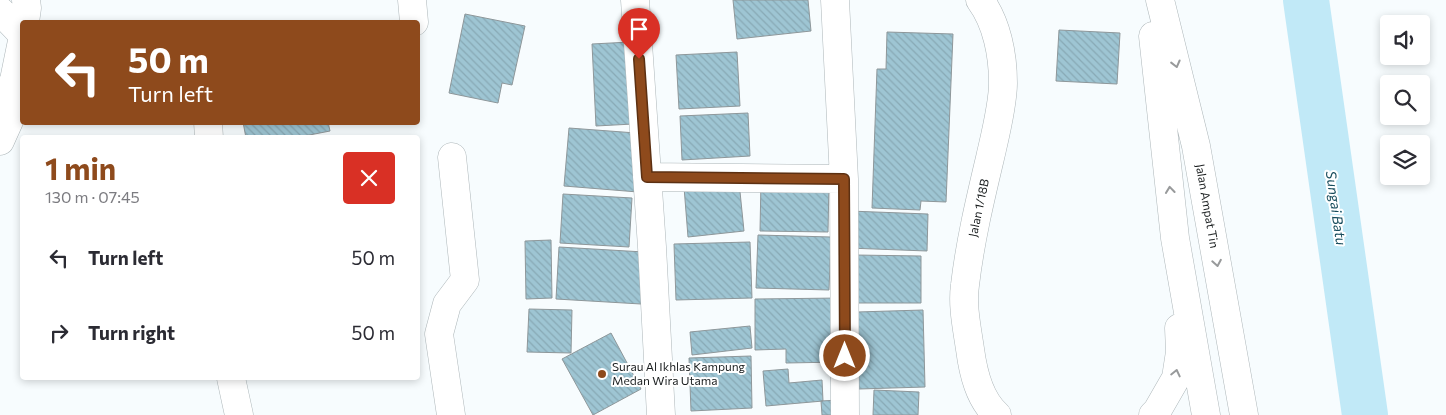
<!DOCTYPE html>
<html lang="en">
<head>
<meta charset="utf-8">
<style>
	body { margin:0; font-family:Commissioner,sans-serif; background:#f2f2f3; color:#2b2b33; height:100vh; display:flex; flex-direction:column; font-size:19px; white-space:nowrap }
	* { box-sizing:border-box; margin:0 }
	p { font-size:16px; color:#7c7c81 }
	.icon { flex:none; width:28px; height:28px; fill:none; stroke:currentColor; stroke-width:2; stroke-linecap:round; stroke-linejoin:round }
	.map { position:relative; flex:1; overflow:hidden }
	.drawer { position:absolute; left:20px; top:135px; width:400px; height:245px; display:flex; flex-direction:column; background:#fff; border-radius:5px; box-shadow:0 2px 8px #0003 }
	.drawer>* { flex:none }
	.banner { position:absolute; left:20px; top:20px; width:400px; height:105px; border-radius:5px; box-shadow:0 2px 8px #0003; background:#8e4a1c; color:#fff; overflow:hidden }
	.controls { position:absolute; left:1380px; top:15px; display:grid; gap:10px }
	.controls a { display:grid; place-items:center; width:50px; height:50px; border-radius:5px; background:#fff; box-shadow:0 2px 8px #0003; font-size:25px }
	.pin { position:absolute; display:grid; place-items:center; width:42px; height:42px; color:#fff; margin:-51px -21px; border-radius:50% 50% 50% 0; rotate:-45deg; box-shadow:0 0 5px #0007 }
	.pin .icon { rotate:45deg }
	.me { position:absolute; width:55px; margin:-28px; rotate:0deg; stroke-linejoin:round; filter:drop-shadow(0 0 4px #0008) }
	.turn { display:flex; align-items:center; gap:18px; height:105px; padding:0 25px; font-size:22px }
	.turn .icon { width:65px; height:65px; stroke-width:2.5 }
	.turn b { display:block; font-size:35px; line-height:42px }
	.round { display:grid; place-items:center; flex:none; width:52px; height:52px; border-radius:5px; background:#f2f2f3 }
	.head { display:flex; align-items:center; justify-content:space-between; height:85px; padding:0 25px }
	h1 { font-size:30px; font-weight:700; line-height:38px; color:#8e4a1c }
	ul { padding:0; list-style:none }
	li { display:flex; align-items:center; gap:15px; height:75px; padding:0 25px }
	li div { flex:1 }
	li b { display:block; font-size:19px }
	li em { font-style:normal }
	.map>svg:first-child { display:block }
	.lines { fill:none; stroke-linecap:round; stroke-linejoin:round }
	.river { stroke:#c1e9f7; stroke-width:46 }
	.building { fill:url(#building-back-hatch); stroke:#8e979a }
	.minor-casing { stroke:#adb6b9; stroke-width:29 }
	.minor { stroke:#fff; stroke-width:28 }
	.oneway { stroke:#989a9b }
	.route-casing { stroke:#5c3012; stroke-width:12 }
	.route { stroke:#8e4a1c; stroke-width:9 }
	.poi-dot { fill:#8e4a1c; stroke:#fff; stroke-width:2 }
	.labels { text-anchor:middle; stroke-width:4; stroke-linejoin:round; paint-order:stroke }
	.street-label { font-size:12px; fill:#1b1f20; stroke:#fff }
	.poi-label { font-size:12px; fill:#1b1f20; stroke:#fff; text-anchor:start }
	.water-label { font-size:14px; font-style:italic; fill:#174c5c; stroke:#fff }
</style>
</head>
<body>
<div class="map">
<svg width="1446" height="415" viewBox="0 0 1446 415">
	<defs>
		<pattern id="building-back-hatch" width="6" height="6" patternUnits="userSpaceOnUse" patternTransform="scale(1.25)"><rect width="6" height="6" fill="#9ec5d3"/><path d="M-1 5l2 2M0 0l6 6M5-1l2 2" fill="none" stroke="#88a9b5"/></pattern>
	</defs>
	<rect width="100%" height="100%" fill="#f7fcfe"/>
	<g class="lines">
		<path class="river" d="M1306,0L1365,415"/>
	</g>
	<path class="building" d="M733,0H808L811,31L737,39Z
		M465,14L525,26L512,85L502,83L498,103L449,93Z
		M1059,30L1120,33L1117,84L1056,81Z
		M887,32L953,34L946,202L921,201L920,210L872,208L877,69H886Z
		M630,42L633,124L596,126L592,44Z
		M737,52L740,106L679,109L676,55Z
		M748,113L750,156L682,160L680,116Z
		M243,122H328L330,131L294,138H246Z
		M569,128L636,133L638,192L564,186Z
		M761,181L829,182L828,232L760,231Z
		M739,182L744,231L688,237L684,187Z
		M563,194L632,198L629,247L560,243Z
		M849,211L928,214L927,251L848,248Z
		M758,235L831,237L829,290L756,288Z
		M551,240L552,298L526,299L525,241Z
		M750,242L752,298L676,300L674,244Z
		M559,247L644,252L641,304L556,299Z
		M855,255L921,256V303H855Z
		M840,298V362L786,363V349L755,350V299Z
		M529,309L572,310L571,353L527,352Z
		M923,310L925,387L859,389L857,312Z
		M750,326L752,348L692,355L690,332Z
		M611,333L641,389L593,415L562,359Z
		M751,356L752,408L691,411L689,358Z
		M788,369L789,383L822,380L823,401L766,406L763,371Z
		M874,390L919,392L918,415H873Z
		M839,400L840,415H822L821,401Z"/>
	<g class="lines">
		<defs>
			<path id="minor" d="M412,0L414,22
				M635,0L652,247L661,415
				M835,0L844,179L845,415
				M980,0C997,23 1003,55 1003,83C1003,105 995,136 990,158C980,200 970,242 965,285C962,306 967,328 970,349C973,372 979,399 997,415
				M1160,0L1196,146L1244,415
				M0,11L22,34
				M25,22L27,8L26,0
				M1153,36L1175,238L1206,415
				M0,93L13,85L22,41
				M208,122L209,138
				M0,141L9,121L13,85
				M647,177L844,179
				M231,378L239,415
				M451,415L439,334L447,304L465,280L452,157
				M1153,415L1157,411L1176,378L1180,352L1179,328"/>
		</defs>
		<use href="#minor" class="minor-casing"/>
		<use href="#minor" class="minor"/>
	</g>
	<defs><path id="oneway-chevron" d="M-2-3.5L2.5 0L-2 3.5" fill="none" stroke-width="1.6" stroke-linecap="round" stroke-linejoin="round" transform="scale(1.25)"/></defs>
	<g class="oneway">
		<use href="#oneway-chevron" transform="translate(1176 64) rotate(76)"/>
		<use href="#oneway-chevron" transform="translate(1170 190) rotate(-96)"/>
		<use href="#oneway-chevron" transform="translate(1217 263) rotate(80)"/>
		<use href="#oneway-chevron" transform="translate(1176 373) rotate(-77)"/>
	</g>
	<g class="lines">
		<defs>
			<path id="route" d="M639,59L647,177L844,179L845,356"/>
		</defs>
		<use href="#route" class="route-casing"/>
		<use href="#route" class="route"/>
	</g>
	<circle class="poi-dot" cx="602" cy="374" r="5"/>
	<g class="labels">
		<g class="street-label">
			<text transform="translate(1207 206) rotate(80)" y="4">Jalan Ampat Tin</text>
			<text transform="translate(979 208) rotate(-78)" y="4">Jalan 1/18B</text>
		</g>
		<g class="poi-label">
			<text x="612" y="371">Surau Al Ikhlas Kampung<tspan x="612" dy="14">Medan Wira Utama</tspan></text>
		</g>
		<g class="water-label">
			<text transform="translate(1336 208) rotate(82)" y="5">Sungai Batu</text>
		</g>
	</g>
</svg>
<div class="controls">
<a><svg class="icon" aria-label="sound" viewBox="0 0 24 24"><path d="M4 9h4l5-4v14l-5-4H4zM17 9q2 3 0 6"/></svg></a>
<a><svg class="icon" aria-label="search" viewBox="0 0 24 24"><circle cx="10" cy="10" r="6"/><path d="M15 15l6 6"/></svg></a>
<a><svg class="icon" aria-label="layers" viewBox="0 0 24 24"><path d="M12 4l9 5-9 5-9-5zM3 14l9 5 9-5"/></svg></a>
</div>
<div class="pin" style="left:639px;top:59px;background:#d93025"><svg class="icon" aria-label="arrive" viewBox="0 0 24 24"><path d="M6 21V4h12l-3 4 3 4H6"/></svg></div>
<svg class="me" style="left:845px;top:356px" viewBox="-20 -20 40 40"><circle r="17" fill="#8e4a1c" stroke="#fff" stroke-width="3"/><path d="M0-11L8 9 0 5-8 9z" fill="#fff"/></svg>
<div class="banner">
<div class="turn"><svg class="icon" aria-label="left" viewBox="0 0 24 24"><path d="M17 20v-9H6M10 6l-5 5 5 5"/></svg><div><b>50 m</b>Turn left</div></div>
</div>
<section class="drawer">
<div class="head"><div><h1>1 min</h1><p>130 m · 07:45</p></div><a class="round" style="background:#d93025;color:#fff"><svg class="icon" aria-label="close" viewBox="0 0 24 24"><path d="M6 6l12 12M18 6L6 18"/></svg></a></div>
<ul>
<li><svg class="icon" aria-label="left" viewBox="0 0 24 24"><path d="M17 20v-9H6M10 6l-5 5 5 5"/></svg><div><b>Turn left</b></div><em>50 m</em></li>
<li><svg class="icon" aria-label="right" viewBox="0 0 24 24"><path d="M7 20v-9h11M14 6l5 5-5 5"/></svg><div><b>Turn right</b></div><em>50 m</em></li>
</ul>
</section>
</div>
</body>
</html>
